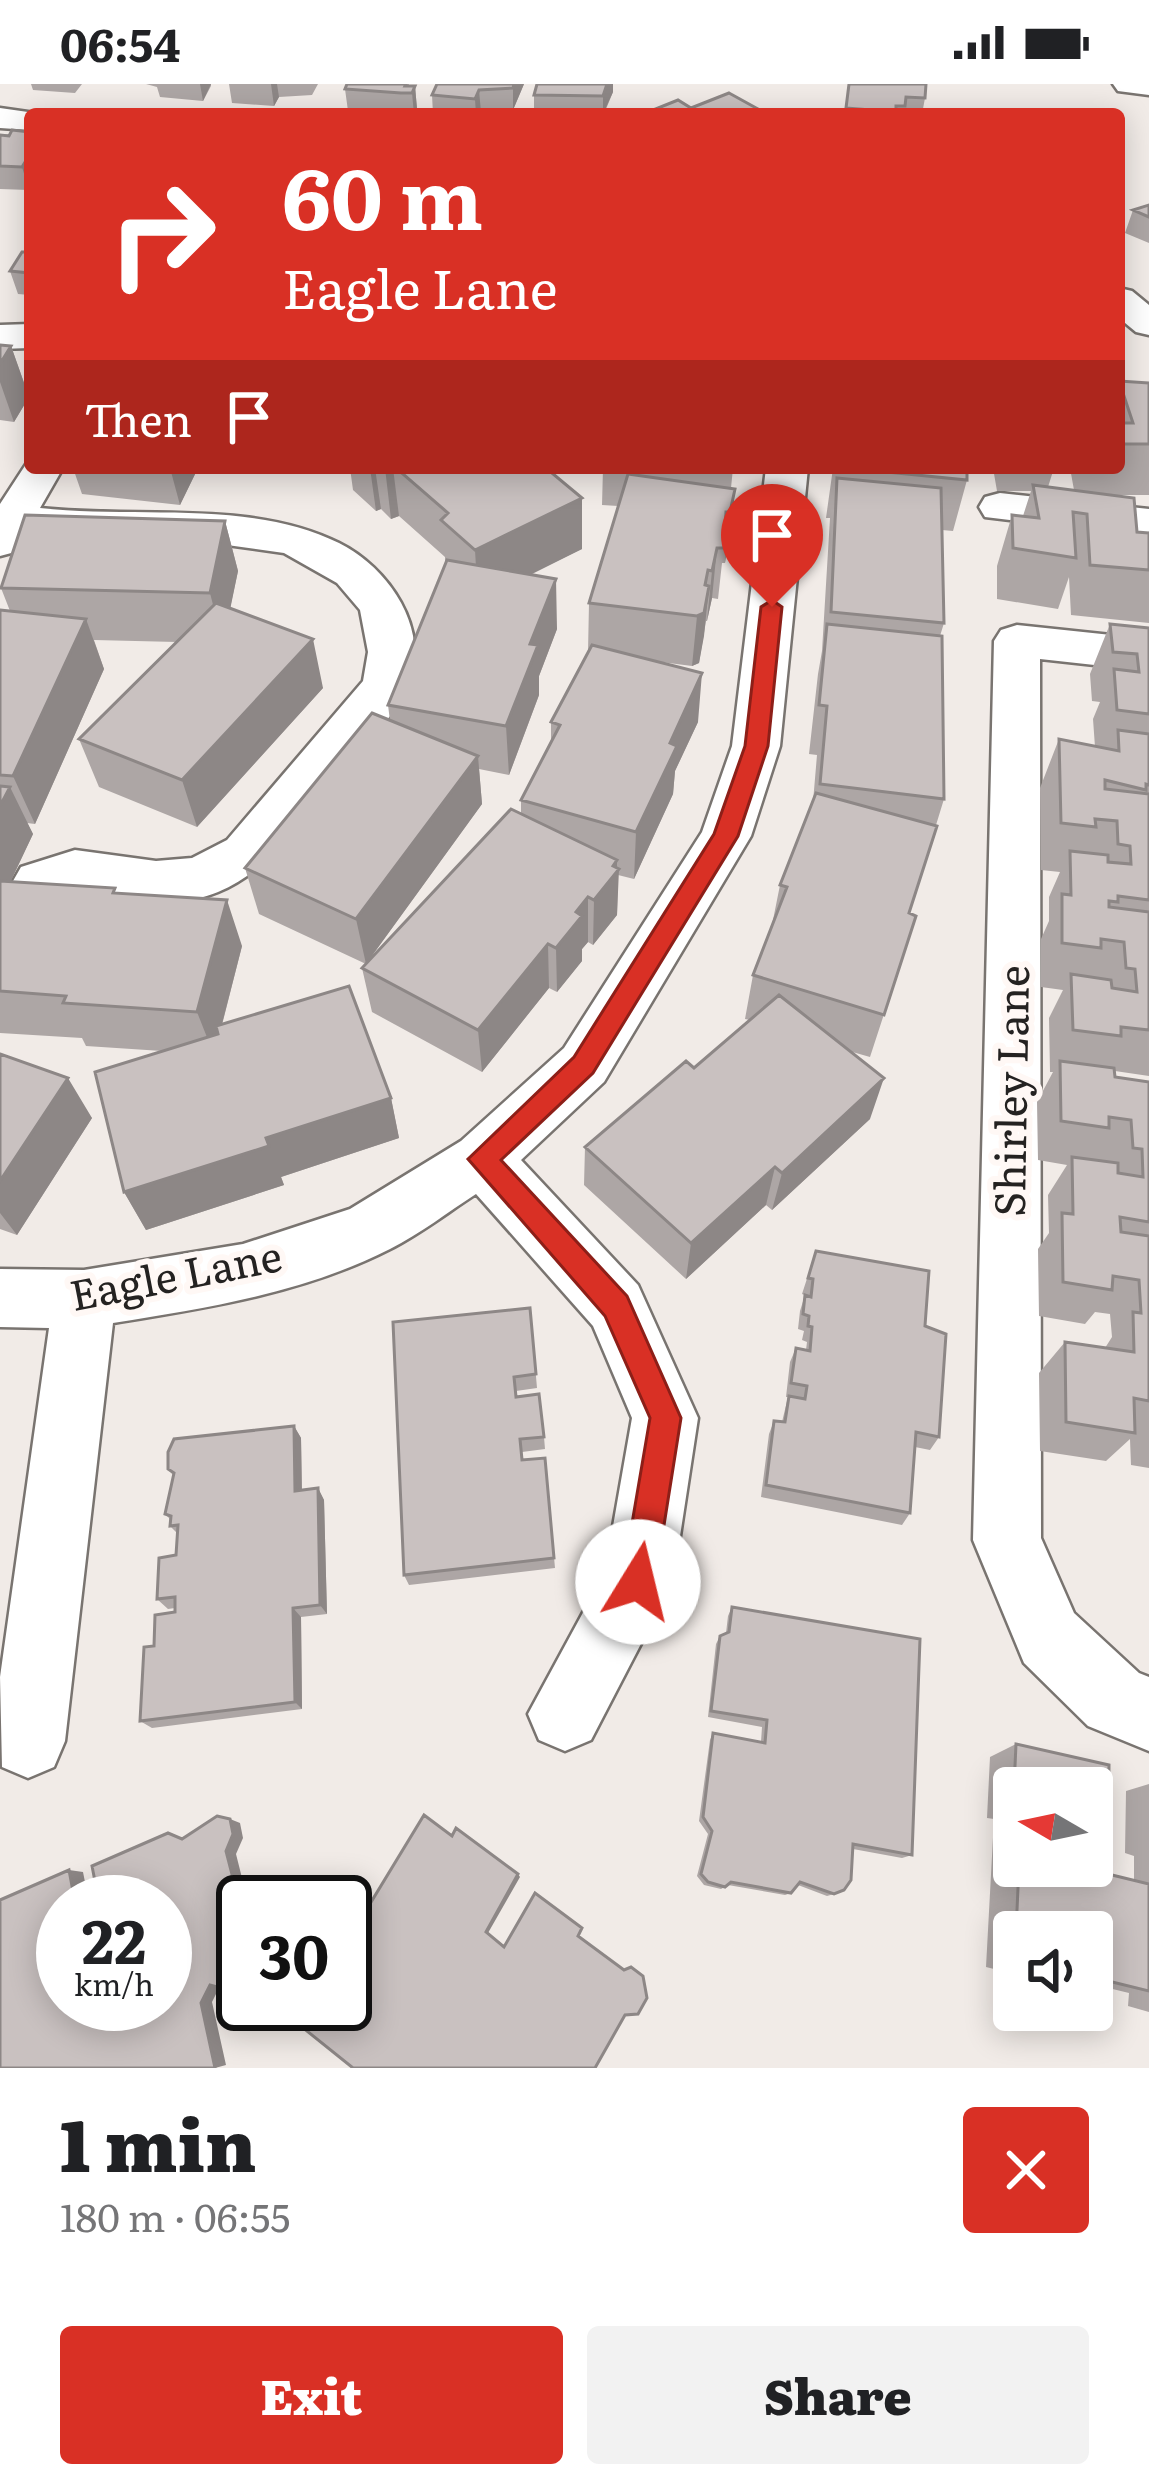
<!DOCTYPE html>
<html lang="en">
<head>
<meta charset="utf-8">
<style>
	body { margin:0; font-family:Literata,serif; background:#f2f2f2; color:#202124; height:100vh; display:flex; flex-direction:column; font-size:45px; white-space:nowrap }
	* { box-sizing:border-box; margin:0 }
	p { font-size:39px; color:#757577 }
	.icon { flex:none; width:66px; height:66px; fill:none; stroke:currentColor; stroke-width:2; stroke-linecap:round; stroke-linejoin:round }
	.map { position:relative; height:1984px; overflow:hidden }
	.side { display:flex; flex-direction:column; background:#fff; flex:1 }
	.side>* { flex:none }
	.hud { position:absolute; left:24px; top:24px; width:1101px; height:366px; border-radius:12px; box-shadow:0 6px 30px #0003; background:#d93025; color:#fff; overflow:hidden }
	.needle { width:78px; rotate:279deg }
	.controls { position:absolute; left:993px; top:1683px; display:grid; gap:24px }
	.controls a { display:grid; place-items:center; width:120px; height:120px; border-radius:12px; background:#fff; box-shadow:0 6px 30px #0003; font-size:60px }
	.speed { position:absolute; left:36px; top:1791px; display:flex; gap:24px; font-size:60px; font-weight:700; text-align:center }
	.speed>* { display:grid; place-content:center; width:156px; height:156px; border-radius:50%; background:#fff; box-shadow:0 6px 30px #0003; line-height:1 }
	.speed small { font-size:30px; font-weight:400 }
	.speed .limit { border:6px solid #111; border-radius:18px; background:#fff; color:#111 }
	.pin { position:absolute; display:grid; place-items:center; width:102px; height:102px; color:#fff; margin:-123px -51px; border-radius:50% 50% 50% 0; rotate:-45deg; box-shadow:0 0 12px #0007 }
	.pin .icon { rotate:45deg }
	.me { position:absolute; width:132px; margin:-66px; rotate:9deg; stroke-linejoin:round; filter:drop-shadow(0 0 9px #0008) }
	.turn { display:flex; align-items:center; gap:42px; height:252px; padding:0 60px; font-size:54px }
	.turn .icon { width:156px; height:156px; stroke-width:2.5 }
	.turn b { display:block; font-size:84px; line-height:102px }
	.then { display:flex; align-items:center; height:114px; padding:0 60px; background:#0003; gap:24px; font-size:45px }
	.round { display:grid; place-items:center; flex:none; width:126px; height:126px; border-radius:12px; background:#f2f2f2 }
	.headline { display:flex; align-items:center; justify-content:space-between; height:204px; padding:0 60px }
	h1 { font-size:72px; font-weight:800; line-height:90px }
	.cta { display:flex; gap:24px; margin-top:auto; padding:24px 60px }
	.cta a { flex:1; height:138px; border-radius:12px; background:#d93025; color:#fff; font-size:48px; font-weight:800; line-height:138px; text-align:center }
	.cta a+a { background:#f2f2f2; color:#202124 }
	.status { display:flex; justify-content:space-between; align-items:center; height:84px; padding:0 60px; background:#fff; direction:ltr }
	.status svg { height:33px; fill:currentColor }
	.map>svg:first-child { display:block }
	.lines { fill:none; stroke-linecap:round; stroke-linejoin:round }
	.minor-casing { stroke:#797470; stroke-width:5 }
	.minor { fill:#fff; fill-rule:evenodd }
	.wall { fill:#ada6a5; fill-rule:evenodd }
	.shaded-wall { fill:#8d8786 }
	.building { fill:#c9c1c0; stroke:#8d8786; stroke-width:3 }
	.route { fill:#d93025; stroke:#8d1f18; stroke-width:3 }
	.labels { text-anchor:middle; stroke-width:12; stroke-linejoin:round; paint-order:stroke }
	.street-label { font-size:42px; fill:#242221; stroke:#fff8f5 }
</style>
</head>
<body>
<div class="status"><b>06:54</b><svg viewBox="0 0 49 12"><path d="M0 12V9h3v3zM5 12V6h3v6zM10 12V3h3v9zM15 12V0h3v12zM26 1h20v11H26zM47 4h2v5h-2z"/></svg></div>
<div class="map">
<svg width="1149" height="1984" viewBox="0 0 1149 1984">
	<rect width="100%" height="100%" fill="#f1ebe7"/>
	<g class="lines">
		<defs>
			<path id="minor" d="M1113,0H1149V11L1118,7Z
				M0,24L42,30H30V46L0,44Z
				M1119,204L1132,207L1149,221V251L1136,248L1119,234Z
				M30,240V264L0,265V241Z
				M30,374V384H63L40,424C137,435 250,415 339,459C388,483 432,546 408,602C395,634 352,675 329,703C296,744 268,787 218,808C167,830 121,800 73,807C51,809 43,818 21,811L13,797L21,783L75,766L156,777L192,774L227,756L363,597L368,568L360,526L337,499L284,469L227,461L109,458L26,450L15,468L0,472V420Z
				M766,384H808L780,662L751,752L604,998L521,1076L638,1201L698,1334L673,1498L591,1656L565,1667L539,1656L528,1630L605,1488L632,1334L593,1242L476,1110C448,1128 420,1150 390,1165C304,1209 206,1224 113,1239L65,1657L54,1683L28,1694L2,1683L0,1593L49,1244L0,1243V1185L84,1186L243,1160L350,1125L461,1057L564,964L702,748L732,662Z
				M1000,409L1149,425V453L985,433L979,423L985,413Z
				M1017,541L1149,555V587L1040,575L1041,1454L1074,1529L1139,1589L1149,1593V1667L1088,1642L1024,1579L973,1456L994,557L1001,546Z"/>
		</defs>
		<use href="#minor" class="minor-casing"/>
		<use href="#minor" class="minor"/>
	</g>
	<path class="wall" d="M31,0H82L75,9L33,6Z
		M146,0H211V2L203,17L160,13L157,3Z
		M229,0H318L312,11L279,13L274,22L232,19Z
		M409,0V2H415L417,25L415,30L348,27L345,5Z
		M524,0L513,26L481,28L480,30H433L432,11Z
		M849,0L925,14L922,30H845Z
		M613,8L604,30H534V11Z
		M30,48L29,106L0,105V51Z
		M1149,121V159L1125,149L1133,126Z
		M30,168V211L18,210L10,187Z
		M0,261L11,262L29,313L14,338L0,336Z
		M1119,297L1149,299V411H1110L1137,448L1148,449L1149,447V539L1071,531L1069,493L1058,525L997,515V482L1012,431L1023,432L1031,407H997L993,384H1054L1048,403L1074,406L1070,384H1119Z
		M73,384H198L180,421L82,410Z
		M350,384H531L582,414V465L530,490L557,545L539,592V611L509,691L479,685L482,720L366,880L259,830L245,784L390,637L388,621L445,481V473L399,432L391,435L381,425L376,427L353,406Z
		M603,384H733L731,404L735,405L729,456L725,479H722L718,515L712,514L707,537H706L699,579L692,582L661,578L698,638L675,687L673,710L634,795L618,791L617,831L593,861L588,858L582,865V877L557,908L549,904L482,988L372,928L362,884L521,730V716L551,659V638L588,568L589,519L618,422L602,421Z
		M833,384H967V396L953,447L942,446L944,539L940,552L944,715L909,829L916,832L870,973L849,967L870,1035L772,1126L766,1121L686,1195L584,1101L585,1063L694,984L750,936L745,935L753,891L772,841L780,801L813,718L817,671L809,670L818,590L822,567L830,434H826Z
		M225,437L238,487L230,524L323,604L197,743L99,703L79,655L177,558L94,556L104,585L35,740L27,739L33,750L10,798L117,809L242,862L222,941L391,1014L399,1054L281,1093L284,1101L146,1146L124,1108L162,967L86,962L82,954L0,949V526L10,527L1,504Z
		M1110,540L1149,544V992L1115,987V993L1149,998V1384L1131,1381L1130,1355L1106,1377L1040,1367L1039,1289L1065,1258L1105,1264L1112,1253L1110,1230L1095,1228L1085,1240L1039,1232L1038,1165L1049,1149L1048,1111L1067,1081L1038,1076L1037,1018L1053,988H1050L1049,934L1063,906L1041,903V855L1049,837V813L1060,788L1041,786L1040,704L1059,655L1095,663L1093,635L1100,618L1092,617L1090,590Z
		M0,970L92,1034L17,1151L0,1145Z
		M816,1167L925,1242L939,1353L930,1366L915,1363L910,1429L902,1441L761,1413L769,1350L774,1337L782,1338L788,1313H786L790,1278L796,1264L806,1266L807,1258L802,1256L804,1247L798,1245L800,1227L805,1211L807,1212L802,1210Z
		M530,1224L537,1304L516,1307V1313L544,1353L545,1365L522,1368V1376L545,1374L555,1484L409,1501L404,1491Z
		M294,1342L301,1354L302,1406L318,1404L324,1416L327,1530L301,1533L302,1625L152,1644L140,1637L154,1562L175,1528V1524L168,1525L157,1515L176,1471L177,1449L170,1442L171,1436L165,1430L173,1391L168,1385Z
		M732,1523L912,1771L902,1774L853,1765L834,1810L827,1812L798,1801L791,1809L785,1811L728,1801L721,1805L704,1801L697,1792L708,1750L699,1737L710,1656L713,1649L761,1658L762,1643L708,1633L716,1560L720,1552L726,1549L728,1532Z
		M1016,1660L1108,1790L1134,1796V1772L1125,1769L1126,1707L1149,1700V1928L1128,1922L1129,1909L1092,1900V1848H1014V1890L986,1883L994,1735L987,1734L990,1673ZM1014,1704L1092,1782H1014Z"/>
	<path class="shaded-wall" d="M200,0H211L203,17Z
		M271,0H277L279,13L274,22Z
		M514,0H524L513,26V4Z
		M607,0H613V8L603,30V12Z
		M415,2L417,25L414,30L412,9Z
		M479,6L481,28L476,30L475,15Z
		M30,70V105L29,106L22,83Z
		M11,262L29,313L14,338L0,298V280Z
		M170,384H198L180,421Z
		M370,384H375L381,425L376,427Z
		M385,384H393L399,432L391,435Z
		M735,405L729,456L725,479L730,428Z
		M582,414V465L478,517L475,466Z
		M225,437L238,487L223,560L210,509Z
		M717,464L712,514L707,537L712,487Z
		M708,486L704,529L709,502L704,552L699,579L692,582L697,532Z
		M556,495L557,545L539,592V611L509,691L506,642L530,560Z
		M86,535L104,585L35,740L13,692Z
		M313,555L323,604L197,743L182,696Z
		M702,589L698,638L675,687L673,710L634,795L636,748L670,659Z
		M478,672L482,720L366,880L356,835Z
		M10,703L33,750L0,820V722Z
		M617,776V787L619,785L617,831L593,861L594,816Z
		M588,813V858L582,865V877L557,908L556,864L576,828Z
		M227,816L242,862L214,971L197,928Z
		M548,860L549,904L482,988L478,946Z
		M68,994L92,1034L17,1151L0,1129V1097Z
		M884,994L870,1035L772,1126L782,1089Z
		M391,1014L399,1054L281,1093L284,1101L146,1146L124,1108L266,1054Z
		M775,1083L766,1121L686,1195L691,1159Z
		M294,1342L301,1354L302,1419L295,1407Z
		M318,1404L324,1416L327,1530L320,1521Z
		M293,1524L301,1533L302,1625L295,1618Z
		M230,1735L240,1739L243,1754L236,1770L248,1818H243V1830L235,1833L243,1853V1898L232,1903L221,1904L226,1767Z
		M69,1786L83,1788L89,1818H75Z
		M518,1790L520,1793L488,1849L506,1863L486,1848Z
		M221,1900L212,1918L226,1981L215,1984L201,1919L210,1901Z"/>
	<path class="building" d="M347,0H406L405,2H415L412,9H401L345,5Z
		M437,0H514L513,4L479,6L475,15L432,11Z
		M537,0H607L603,12L534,11Z
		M849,0H926L925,14L906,13L905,22H896V28L846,24Z
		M729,9L758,25L746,30H663L653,26L678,16L691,24Z
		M12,46L30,48V70L22,83L0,82V51L9,52Z
		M1149,121V133L1133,126Z
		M22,168H30V189L10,187Z
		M0,261L11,262L0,280Z
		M1119,297L1149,299V360H1119V327L1123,339H1133Z
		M396,384H546L582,414L475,466L441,436L448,429Z
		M847,384H967V396Z
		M628,390L735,405L730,428H726L724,464H717L712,487L708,486L705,501L709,502L704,529L697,532L589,519Z
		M837,394L941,404L944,539L831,528Z
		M1033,401L1134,414L1137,448L1149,449V486L1090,481L1087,430L1073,428L1076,474L1013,464L1012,431L1039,434Z
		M25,431L225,437L210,509L1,504Z
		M447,476L556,495L530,560L538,561L506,642L388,621Z
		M216,519L313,555L182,696L79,655Z
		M0,526L86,535L13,692L0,691Z
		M827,540L942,552L944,715L820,700L827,622L819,621Z
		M1110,540L1149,544V630L1117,626L1114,585L1139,588L1137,570L1113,568Z
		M592,561L702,589L670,659L677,662L636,748L521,716L560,641L551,638Z
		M372,629L478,672L356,835L245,784Z
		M1118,646L1149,650V701L1146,700V706L1105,696V705L1149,710V816L1118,812V818L1109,817V823L1149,828V946L1121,943V952L1073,946L1071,890L1111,896L1112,904L1137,908L1135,885L1126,884L1124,858L1101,855V864L1062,859V810L1071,811L1070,767L1108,771V778L1131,780L1130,762L1118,760L1117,737L1095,735L1096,743L1061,739L1059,655L1119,667Z
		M0,702L10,703L0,722Z
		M816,709L937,742L909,829L916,832L884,931L753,891L787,803L780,801Z
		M511,725L617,776L613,782L619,785L594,816L588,813L576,828L582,832L556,864L548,860L478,946L362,884Z
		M0,797L115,804L113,809L227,816L197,928L63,919L66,912L0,907Z
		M349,902L391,1014L266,1054L269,1062L124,1108L95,988L218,950L216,942Z
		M779,911L884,994L782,1089L775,1083L691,1159L585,1063L686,977L694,984Z
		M0,970L68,994L0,1097Z
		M1060,977L1114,984L1115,993L1149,998V1138L1120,1133L1121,1148L1149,1152V1317L1134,1314L1135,1349L1066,1338L1065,1258L1134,1268L1133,1228L1141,1229L1139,1196L1113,1192L1112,1206L1063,1198L1062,1129L1073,1130L1072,1073L1118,1079V1089L1143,1093L1142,1065L1133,1064L1131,1036L1109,1033V1044L1061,1037Z
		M816,1167L929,1187L925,1242L946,1250L939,1353L916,1348L910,1429L766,1401L774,1337L785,1338L789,1312L805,1315L807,1302L791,1299L796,1264L810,1267L812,1243L808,1242L809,1232L803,1230L805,1211L811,1213L813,1195L808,1194Z
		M530,1224L536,1290L514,1293L516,1313L539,1310L544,1353L520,1355L522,1376L545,1374L554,1474L404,1491L393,1238Z
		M294,1342L295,1407L318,1404L320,1521L293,1524L295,1618L140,1637L144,1563L154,1562L155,1531L175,1528V1513L157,1515L159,1474L176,1471L178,1441L170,1442L171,1432L165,1430L174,1389L168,1385V1368L174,1355Z
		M732,1523L920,1555L912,1771L853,1760L851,1796L844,1806L834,1810L800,1798L791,1809L731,1798L725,1803L708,1798L701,1790L712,1747L703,1733L713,1649L765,1659L767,1636L711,1627L720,1552L729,1548Z
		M1016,1660L1109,1681L1108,1790L1149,1800V1907L1092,1893V1848H1016L1019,1782H1092V1704H1014Z
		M424,1731L452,1752L456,1744L518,1790L486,1848L504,1863L535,1809L582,1844L578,1852L624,1886L631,1883L643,1892L647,1914L638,1930L625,1931L595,1984H353L297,1939L309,1920H345V1861Z
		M217,1732L230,1735L233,1750L226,1767L241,1825L225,1832L243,1876L235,1898L221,1904L210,1901L201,1919L215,1984H0V1816L69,1786L75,1818H63V1920H165V1818H99L92,1782L168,1749L182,1755Z"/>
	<path class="route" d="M772,516L782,523L768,662L738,752L593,989L501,1076L627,1212L681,1334L655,1498L650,1510L638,1515L627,1510L622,1498L650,1334L605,1232L468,1075L574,973L714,750L745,662L761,523Z"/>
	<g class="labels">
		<g class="street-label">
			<text transform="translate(1012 1007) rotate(-89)" y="15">Shirley Lane</text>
			<text transform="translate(176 1192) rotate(-11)" y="15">Eagle Lane</text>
		</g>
	</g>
</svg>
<div class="controls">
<a><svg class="needle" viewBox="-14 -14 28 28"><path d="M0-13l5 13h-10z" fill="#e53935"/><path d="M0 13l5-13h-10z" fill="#757577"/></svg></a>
<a><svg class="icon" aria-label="sound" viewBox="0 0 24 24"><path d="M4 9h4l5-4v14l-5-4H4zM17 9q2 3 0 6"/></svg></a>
</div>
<div class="speed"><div>22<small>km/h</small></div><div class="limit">30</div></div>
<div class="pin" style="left:772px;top:523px;background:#d93025"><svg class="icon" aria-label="arrive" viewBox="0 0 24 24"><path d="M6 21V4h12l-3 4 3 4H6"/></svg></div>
<svg class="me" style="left:638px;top:1498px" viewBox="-20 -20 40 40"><circle r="19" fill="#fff"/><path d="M0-13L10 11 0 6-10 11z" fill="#d93025"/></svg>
<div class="hud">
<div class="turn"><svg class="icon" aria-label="right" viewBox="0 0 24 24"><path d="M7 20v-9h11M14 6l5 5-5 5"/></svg><div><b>60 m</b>Eagle Lane</div></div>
<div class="then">Then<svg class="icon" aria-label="arrive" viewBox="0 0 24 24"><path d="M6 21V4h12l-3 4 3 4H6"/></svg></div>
</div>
</div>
<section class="side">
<div class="headline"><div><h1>1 min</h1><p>180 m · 06:55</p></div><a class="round" style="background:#d93025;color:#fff"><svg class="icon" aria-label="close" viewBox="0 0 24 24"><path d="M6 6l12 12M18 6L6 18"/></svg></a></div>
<div class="cta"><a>Exit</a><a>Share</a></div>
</section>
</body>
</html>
